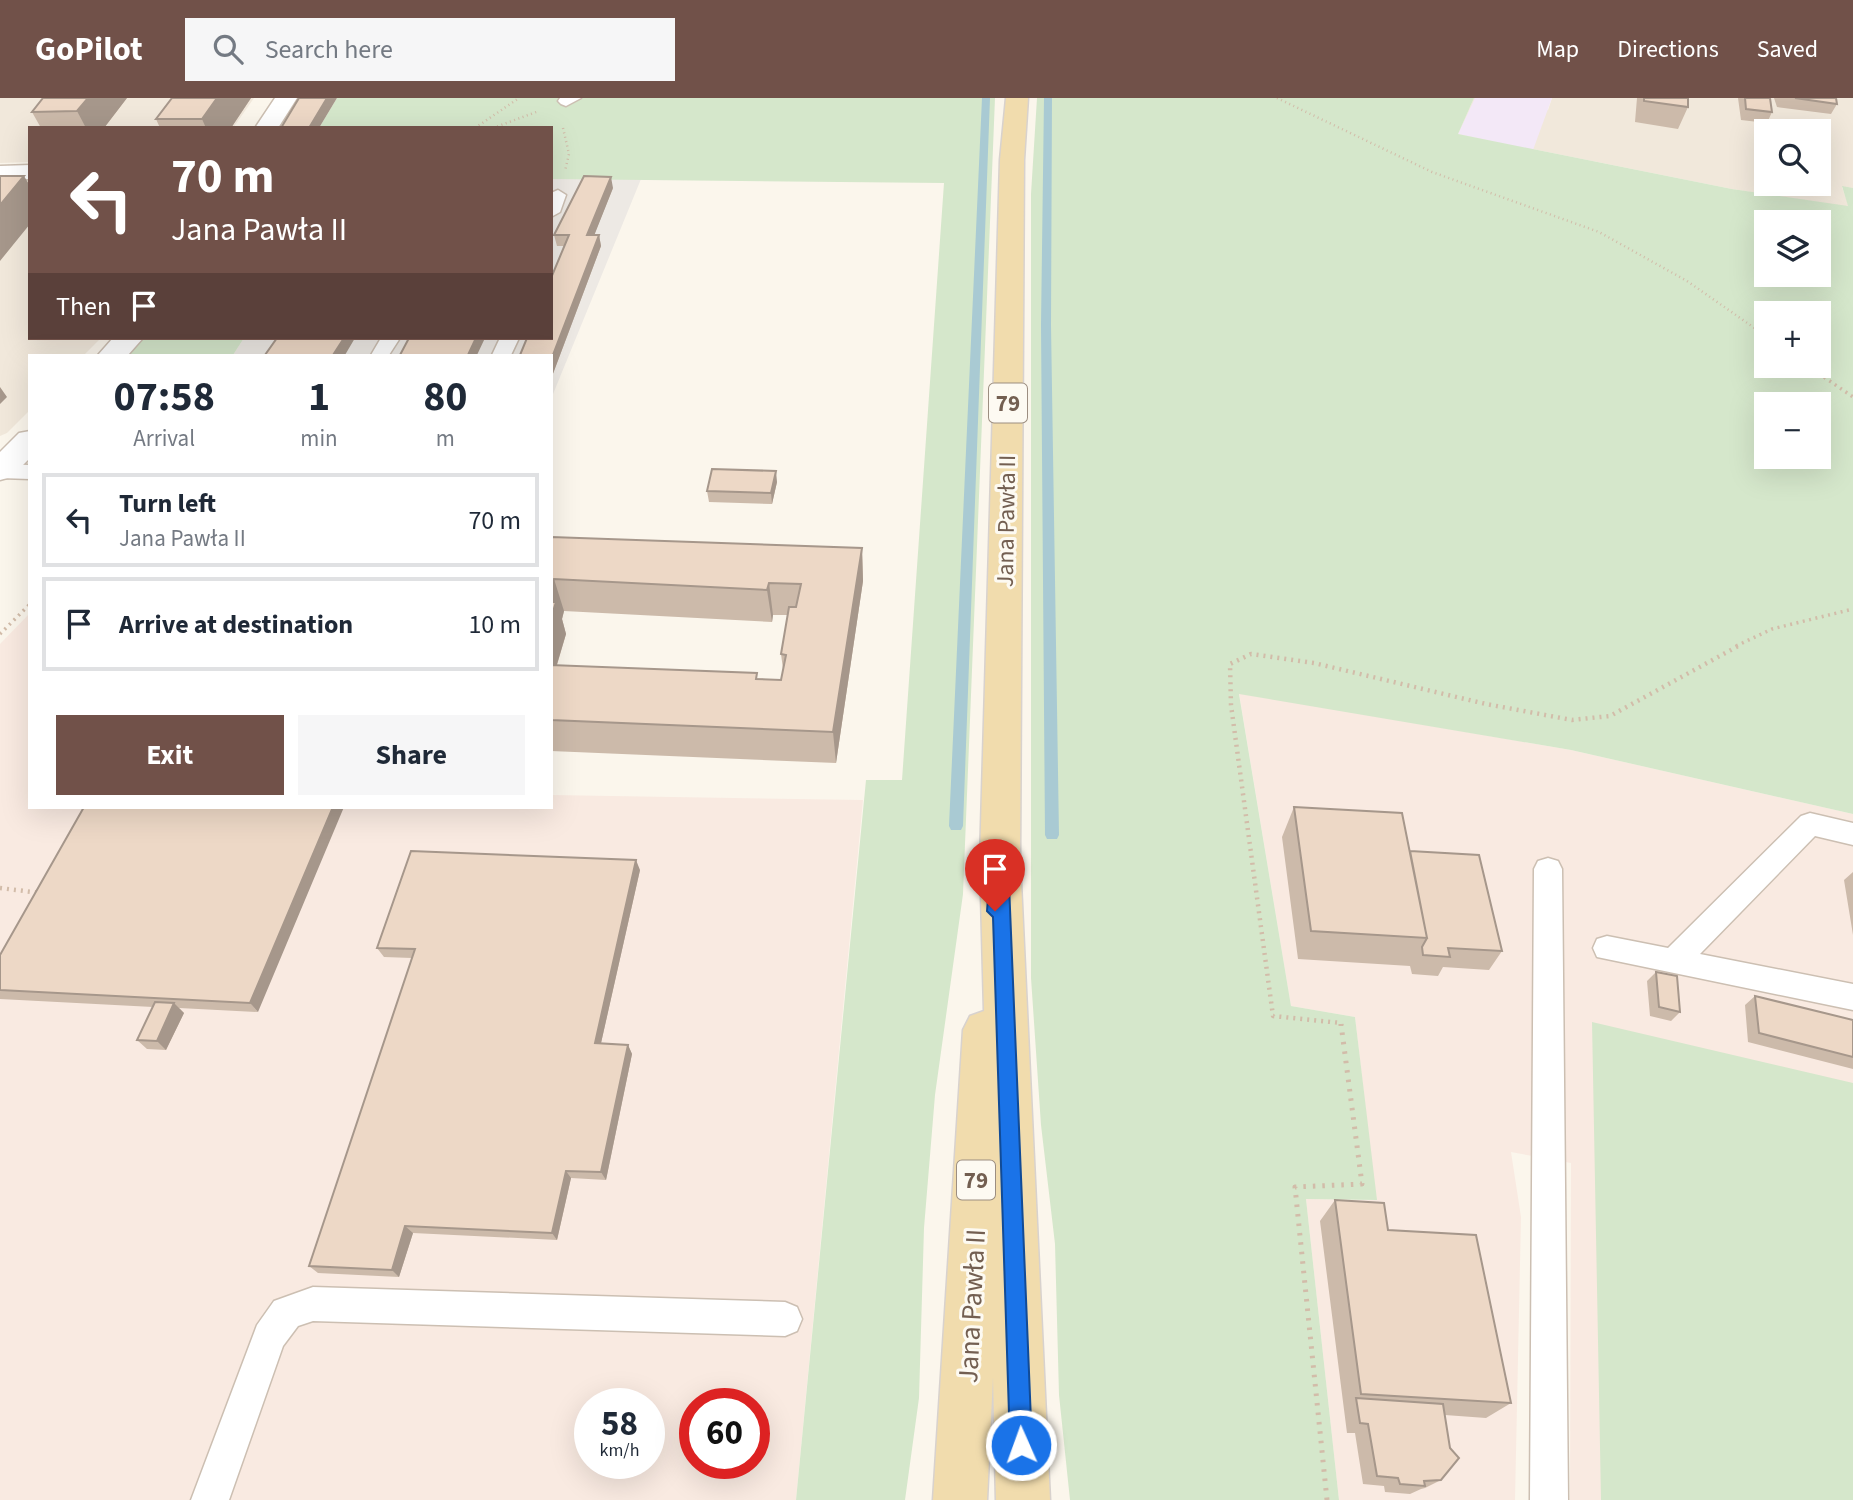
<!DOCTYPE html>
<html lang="en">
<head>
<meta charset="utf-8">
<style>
	body { margin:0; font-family:"Source Sans 3",sans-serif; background:#f6f6f7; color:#1f2937; height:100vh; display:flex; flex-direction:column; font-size:26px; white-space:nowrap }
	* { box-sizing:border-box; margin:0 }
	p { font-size:23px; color:#747a83 }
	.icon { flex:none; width:38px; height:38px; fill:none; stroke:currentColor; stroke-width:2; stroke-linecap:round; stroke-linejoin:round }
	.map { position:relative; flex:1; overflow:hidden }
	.side { position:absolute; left:28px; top:256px; width:525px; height:455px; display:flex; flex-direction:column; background:#fff; border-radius:0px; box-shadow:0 7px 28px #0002 }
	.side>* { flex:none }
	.guide { position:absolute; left:28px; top:28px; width:525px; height:214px; border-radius:0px; box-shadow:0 7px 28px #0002; background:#715149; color:#fff; overflow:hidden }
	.fabs { position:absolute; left:1754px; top:21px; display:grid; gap:14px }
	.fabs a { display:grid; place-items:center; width:77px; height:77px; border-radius:0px; background:#fff; box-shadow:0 7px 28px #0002; font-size:35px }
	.speed { position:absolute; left:574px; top:1290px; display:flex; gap:14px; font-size:35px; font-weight:700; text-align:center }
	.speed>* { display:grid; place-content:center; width:91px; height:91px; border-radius:50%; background:#fff; box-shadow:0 7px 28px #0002; line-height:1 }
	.speed small { font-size:18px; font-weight:400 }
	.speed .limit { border:10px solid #d22; background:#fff; color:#111 }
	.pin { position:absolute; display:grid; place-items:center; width:60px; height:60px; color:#fff; margin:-72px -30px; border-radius:50% 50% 50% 0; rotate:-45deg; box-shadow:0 0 7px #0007 }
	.pin .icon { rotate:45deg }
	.me { position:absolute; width:77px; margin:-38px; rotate:358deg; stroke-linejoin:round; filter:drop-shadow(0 0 5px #0008) }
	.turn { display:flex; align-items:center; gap:24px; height:147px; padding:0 28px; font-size:32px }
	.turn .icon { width:91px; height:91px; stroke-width:2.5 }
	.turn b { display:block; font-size:49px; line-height:60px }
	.then { display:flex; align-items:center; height:66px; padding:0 28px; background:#0003; gap:14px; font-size:26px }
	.eta { display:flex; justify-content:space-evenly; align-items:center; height:119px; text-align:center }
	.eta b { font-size:42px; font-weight:700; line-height:49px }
	.button { display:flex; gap:14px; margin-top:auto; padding:14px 28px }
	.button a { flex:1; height:80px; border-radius:0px; background:#715149; color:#fff; font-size:28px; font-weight:700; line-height:80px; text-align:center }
	.button a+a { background:#f6f6f7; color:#1f2937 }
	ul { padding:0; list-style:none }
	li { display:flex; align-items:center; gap:21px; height:94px; margin:0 14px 10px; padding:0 14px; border:4px solid #e0e1e3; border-radius:0px }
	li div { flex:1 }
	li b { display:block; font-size:26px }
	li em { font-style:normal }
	header { display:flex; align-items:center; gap:42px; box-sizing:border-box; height:98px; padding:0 35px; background:#715149; color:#fff }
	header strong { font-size:33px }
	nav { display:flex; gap:38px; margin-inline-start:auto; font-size:24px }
	.search { width:490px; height:63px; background:#f6f6f7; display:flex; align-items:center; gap:18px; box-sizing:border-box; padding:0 24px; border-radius:0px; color:#747a83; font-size:26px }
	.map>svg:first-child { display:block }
	.residential { fill:#f1e8db; fill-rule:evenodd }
	.commercial { fill:#f9eae1; fill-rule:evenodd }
	.industrial { fill:#ede9e4 }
	.education { fill:#f3e8f7 }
	.green { fill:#d5e7cb; fill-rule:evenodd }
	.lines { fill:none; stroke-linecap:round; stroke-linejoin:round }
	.stream { fill:#a9cad3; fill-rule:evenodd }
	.lane-casing { stroke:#ccbfb2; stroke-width:3 }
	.street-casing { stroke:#ccbfb2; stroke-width:3 }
	.primary-casing { stroke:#d8d2ce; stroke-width:3 }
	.path-far3 { stroke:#d2bca9; stroke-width:2.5; stroke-dasharray:1 3.5; stroke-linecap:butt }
	.path-far2 { stroke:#d2bca9; stroke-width:3.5; stroke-dasharray:2 4.5; stroke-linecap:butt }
	.path-far1 { stroke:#d2bca9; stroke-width:4.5; stroke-dasharray:2 5; stroke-linecap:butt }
	.path { stroke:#d2bca9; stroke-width:5; stroke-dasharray:2.5 7; stroke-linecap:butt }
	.lane { fill:#fff; fill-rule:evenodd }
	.street { fill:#fff; fill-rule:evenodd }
	.primary { fill:#f1dcad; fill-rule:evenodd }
	.wall { fill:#ccbaaa; fill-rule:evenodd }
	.shaded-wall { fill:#a6978b }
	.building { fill:#edd8c6; stroke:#a6978b; stroke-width:2 }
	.route { fill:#1a73e8; stroke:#114b97; stroke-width:2 }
	.labels { text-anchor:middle; stroke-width:6; stroke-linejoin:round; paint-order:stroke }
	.shield { fill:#fdfaf2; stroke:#9c8e81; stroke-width:2 }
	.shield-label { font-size:23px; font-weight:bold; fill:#735f51 }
	.street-label { font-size:24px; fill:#735f51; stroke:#fdfaf2 }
	.near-street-label { font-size:28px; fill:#735f51; stroke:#fdfaf2 }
</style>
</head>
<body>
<header>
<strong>GoPilot</strong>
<div class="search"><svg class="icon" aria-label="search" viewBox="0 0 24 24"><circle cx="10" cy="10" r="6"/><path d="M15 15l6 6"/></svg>Search here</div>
<nav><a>Map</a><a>Directions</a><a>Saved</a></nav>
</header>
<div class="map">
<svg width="1853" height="1402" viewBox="0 0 1853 1402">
	<rect width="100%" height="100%" fill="#fbf6ec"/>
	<path class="residential" d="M0,0H254L233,30H30V64L0,65Z
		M1474,0H1493L1548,12L1552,0H1853V90L1842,89L1849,109L1732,91L1458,36ZM1766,33H1818V86H1766Z
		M0,81H30V240H101L84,257H30V312L7,335L0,338Z"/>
	<path class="commercial" d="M30,515V709H551V697L863,702L796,1402H0V546ZM590,1306H649V1365H590ZM695,1306H754V1365H695Z
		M1239,595L1571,652L1853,716V1402H1570L1571,1065L1511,1054L1521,1119L1515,1402H1339L1306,1101L1376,1102L1355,919L1291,908Z"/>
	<path class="industrial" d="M551,81H641L551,301V257H233L244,240H551Z"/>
	<path class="education" d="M1475,0H1552L1533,52L1458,36Z"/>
	<path class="green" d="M337,0H995L963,796L935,997L924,1130L919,1300L905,1402H796L866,682H902L944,85L551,81V30H319Z
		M1037,0H1474L1458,36L1732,91L1848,108L1842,88L1853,90V716L1571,652L1239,596L1291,908L1355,919L1377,1102L1306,1101L1339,1402H1070L1059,1297L1055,1146L1041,1027L1031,880V96ZM1766,124H1818V177H1766ZM1766,215H1818V268H1766ZM1766,306H1818V359H1766Z
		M143,240H244L233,257H126Z
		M1592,924L1853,985V1402H1601Z"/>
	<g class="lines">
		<path class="stream" d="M982,0H990L963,728L961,732H951L949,728Z
			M1044,0H1052L1051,227L1059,737L1057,741H1047L1045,737L1041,227Z"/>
		<defs>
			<path id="lane" d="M560,0H581L566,8L561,6L558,3Z
				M558,92L566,97L560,114L551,119V95Z
				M381,240H400L389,257H371Z
				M500,240H519L511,257H492Z
				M0,366L30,367V381L0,380Z
				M1810,715L1853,725V747L1815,738L1700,856L1853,886V912L1597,859L1593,850L1597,841L1607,838L1668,850L1801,718Z
				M1548,760L1558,763L1562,771L1568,1402H1530L1534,771L1538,763Z
				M313,1189L785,1204L797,1209L802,1221L797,1233L785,1238L313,1223L298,1228L283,1248L229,1402H191L257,1227L274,1203Z"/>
			<path id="street" d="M275,0H297L278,30H255Z
				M30,67V81L0,82V68Z
				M113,240H143L128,257H98Z
				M30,333V360L11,379L0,382V354L19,335Z"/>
			<path id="primary" d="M1006,0H1028L1024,62L1020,762L1050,1402H996L993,1279L987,1402H933L963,932L970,918L984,913L980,762L1000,62Z"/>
		</defs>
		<use href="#lane" class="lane-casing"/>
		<use href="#street" class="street-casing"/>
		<use href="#primary" class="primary-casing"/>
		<path class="path-far3" d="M1277,0L1432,74L1599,134L1687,183L1766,238
			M475,30L519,0
			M493,30L539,13
			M563,30L569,56L565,73"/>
		<path class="path-far2" d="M1808,268L1853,299
			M0,536L30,506
			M1736,548L1772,531L1853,511"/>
		<path class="path-far1" d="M0,790L40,795
			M1341,928V925L1273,918L1231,607L1230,566L1251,556L1314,565L1486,606L1572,622L1610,618L1740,547"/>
		<path class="path" d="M1327,1402L1295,1089L1362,1086L1341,926"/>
		<use href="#lane" class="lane"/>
		<use href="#street" class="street"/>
		<use href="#primary" class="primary"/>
	</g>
	<path class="wall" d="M127,0L104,30H41L32,14Z
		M251,0L231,30H160L156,21Z
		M1637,0H1688V9L1678,31L1635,24Z
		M1738,0H1770L1772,14L1767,25L1741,22Z
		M1774,0H1836L1837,6L1831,16L1777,9Z
		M613,90L594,137H599L601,148L551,281V257L564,148H557L554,137Z
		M777,384L772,406L709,404L707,393Z
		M551,439L862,450L863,483L836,665L551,653ZM564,513L772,524L773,517H788L781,556L783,571L781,582L557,567L566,536L562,521Z
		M84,709L258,914L179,910L184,915L166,952L147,951L137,942L153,909L0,901V857Z
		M1294,709L1410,753L1502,853L1489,872L1443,869L1438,878L1412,876L1410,868L1298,861L1282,739Z
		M640,772L601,945L628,947L632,956L606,1082L571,1080L557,1142L413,1135L399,1179L318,1175L309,1168L412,860L384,859L377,850Z
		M1853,774V837L1844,782Z
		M1656,874L1680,914L1671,923L1650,918L1647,883Z
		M1755,898L1853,922V971L1748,944L1745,907Z
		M1335,1102L1388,1132L1511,1305L1486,1320L1445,1317L1441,1382L1425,1390L1421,1391L1410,1396L1385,1394L1384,1388L1363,1386L1355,1335H1347L1320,1123Z"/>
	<path class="shaded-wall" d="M88,0H127L104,30H86L77,13Z
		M217,0H251L231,30H206L202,21Z
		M327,0H337L319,30H309Z
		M24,78L30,88V126L0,163V107Z
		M611,79L613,90L590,148L587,137Z
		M599,137L601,148L551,281V262Z
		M344,240H355L345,257H333Z
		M476,240H485L477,257H468Z
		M0,289L7,299L0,306Z
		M776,373L777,384L772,406L771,395Z
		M862,450L863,483L836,665L833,634Z
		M554,481L564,513L562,521L566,536L551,586V489Z
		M769,485L773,517L772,524L767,492Z
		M333,709H344L258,914L250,905Z
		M636,762L640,772L599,954L595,945Z
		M174,905L184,915L166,952L157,943Z
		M628,947L632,956L606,1082L601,1074Z
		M566,1073L571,1080L557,1142L552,1135Z
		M405,1128L413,1135L399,1179L392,1172Z"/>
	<path class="building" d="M43,0H88L77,13L32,14Z
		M172,0H217L202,21H156Z
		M299,0H327L309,30H281Z
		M1644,0H1688V9L1644,3Z
		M1745,0H1770L1772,14L1746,11Z
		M1795,0H1836L1837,6Z
		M0,78H24L0,107Z
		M584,78L611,79L587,137H599L551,262V257H520L527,240H551V180L569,137H554Z
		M277,240H344L333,257H265Z
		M409,240H476L468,257H400Z
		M712,371L776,373L771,395L707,393Z
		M551,439L862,450L833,634L551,622V567L757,575L756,581L781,582L786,557L781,556L789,509H796L801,486L769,485L767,492L554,481L551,489Z
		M551,504H556L551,520Z
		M84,709H333L250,905L0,892V857Z
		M1294,709L1402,715L1427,840L1311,833Z
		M411,753L636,762L595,945L628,947L601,1074L566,1073L552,1135L405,1128L392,1172L309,1168L415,851L377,850Z
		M1410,753L1479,757L1502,853L1448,850L1450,859L1423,857L1422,849L1427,840Z
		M1656,874L1677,878L1680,914L1659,909Z
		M1755,898L1853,922V959L1759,935Z
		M155,904L174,905L157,943L137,942Z
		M1335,1102L1384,1105L1388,1132L1476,1137L1511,1305L1361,1296Z
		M1356,1300L1443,1306L1450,1350L1459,1360L1441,1382L1424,1383L1425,1388L1400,1386L1398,1380L1377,1378L1368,1326L1360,1325Z"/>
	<path class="route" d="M1000,755L1005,757L1008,762L1032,1347L1029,1355L1021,1358L1013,1355L1010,1347L993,819L987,813L991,762L994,757Z"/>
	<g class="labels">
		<g class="shield">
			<rect x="989" y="285.5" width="38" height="39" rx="5"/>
			<rect x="957" y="1062.5" width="38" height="39" rx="5"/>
		</g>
		<g class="shield-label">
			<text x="1008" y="313">79</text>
			<text x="976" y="1090">79</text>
		</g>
		<g class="street-label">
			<text transform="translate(1006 423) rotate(-89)" y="8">Jana Pawła II</text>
		</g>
		<g class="near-street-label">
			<text transform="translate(971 1208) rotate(-87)" y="10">Jana Pawła II</text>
		</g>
	</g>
</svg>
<div class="fabs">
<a><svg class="icon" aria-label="search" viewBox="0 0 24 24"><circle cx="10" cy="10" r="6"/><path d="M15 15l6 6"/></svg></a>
<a><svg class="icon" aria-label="layers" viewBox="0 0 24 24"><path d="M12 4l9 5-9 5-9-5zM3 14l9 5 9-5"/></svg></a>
<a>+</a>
<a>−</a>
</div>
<div class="speed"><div>58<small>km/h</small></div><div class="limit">60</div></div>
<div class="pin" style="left:995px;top:813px;background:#d93025"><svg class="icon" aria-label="arrive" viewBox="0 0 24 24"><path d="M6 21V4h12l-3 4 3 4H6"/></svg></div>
<svg class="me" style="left:1021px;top:1347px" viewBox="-20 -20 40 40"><circle r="17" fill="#1a73e8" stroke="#fff" stroke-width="3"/><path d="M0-11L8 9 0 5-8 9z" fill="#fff"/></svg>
<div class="guide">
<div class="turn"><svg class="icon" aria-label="left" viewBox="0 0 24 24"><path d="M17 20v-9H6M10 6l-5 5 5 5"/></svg><div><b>70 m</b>Jana Pawła II</div></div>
<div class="then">Then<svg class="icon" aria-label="arrive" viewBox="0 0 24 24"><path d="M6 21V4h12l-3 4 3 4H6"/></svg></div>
</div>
<section class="side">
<div class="eta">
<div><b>07:58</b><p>Arrival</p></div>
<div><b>1</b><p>min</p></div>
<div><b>80</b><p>m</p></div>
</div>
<ul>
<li><svg class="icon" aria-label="left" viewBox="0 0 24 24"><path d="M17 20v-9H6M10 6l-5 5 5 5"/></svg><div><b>Turn left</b><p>Jana Pawła II</p></div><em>70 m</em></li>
<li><svg class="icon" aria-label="arrive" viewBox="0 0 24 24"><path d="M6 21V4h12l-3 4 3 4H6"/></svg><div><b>Arrive at destination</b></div><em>10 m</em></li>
</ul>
<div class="button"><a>Exit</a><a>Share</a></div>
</section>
</div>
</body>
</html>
